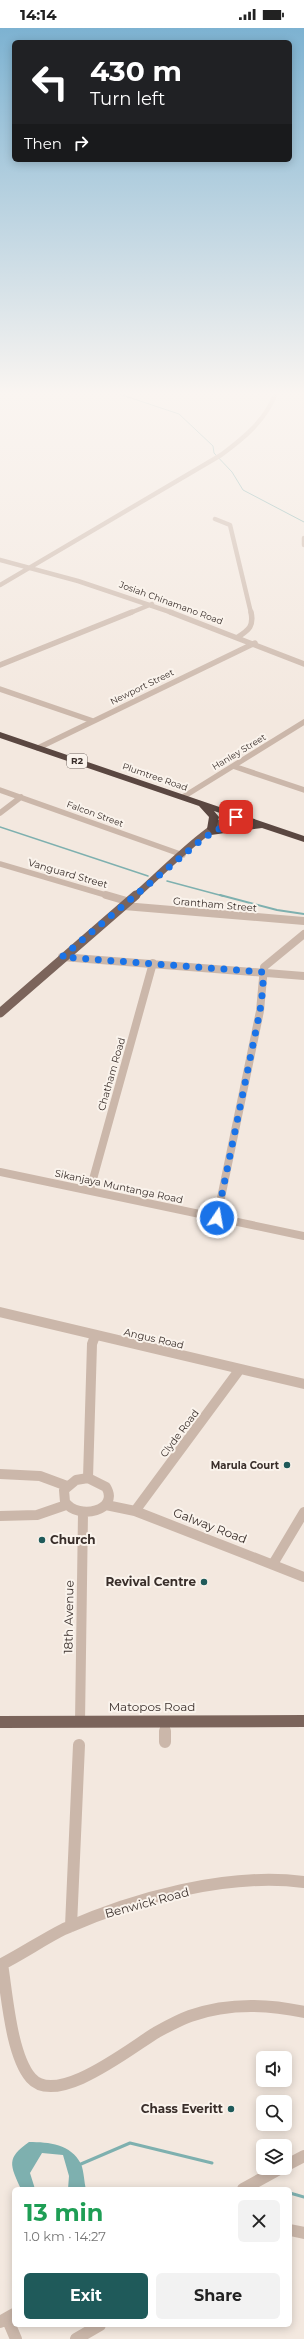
<!DOCTYPE html>
<html lang="en">
<head>
<meta charset="utf-8">
<style>
	body { margin:0; font-family:Montserrat,sans-serif; background:#f2f2f2; color:#222; height:100vh; display:flex; flex-direction:column; font-size:15px; white-space:nowrap }
	* { box-sizing:border-box; margin:0 }
	p { font-size:13px; color:#767676 }
	.icon { flex:none; width:22px; height:22px; fill:none; stroke:currentColor; stroke-width:2; stroke-linecap:round; stroke-linejoin:round }
	.map { position:relative; flex:1; overflow:hidden }
	.drawer { position:absolute; left:12px; top:2159px; width:280px; height:140px; display:flex; flex-direction:column; background:#fff; border-radius:6px; box-shadow:0 2px 10px #0003 }
	.drawer>* { flex:none }
	.guide { position:absolute; left:12px; top:12px; width:280px; height:122px; border-radius:6px; box-shadow:0 2px 10px #0003; background:#202124; color:#fff; overflow:hidden }
	.buttons { position:absolute; left:256px; top:2023px; display:grid; gap:8px }
	.buttons a { display:grid; place-items:center; width:36px; height:36px; border-radius:6px; background:#fff; box-shadow:0 2px 10px #0003; font-size:20px }
	.pin { position:absolute; display:grid; place-items:center; width:34px; height:34px; color:#fff; margin:-17px; border-radius:8px; box-shadow:0 2px 6px #0006 }
	.me { position:absolute; width:44px; margin:-22px; rotate:12deg; stroke-linejoin:round; filter:drop-shadow(0 0 3px #0008) }
	.turn { display:flex; align-items:center; gap:14px; height:84px; padding:0 12px; font-size:18px }
	.turn .icon { width:52px; height:52px; stroke-width:2.5 }
	.turn b { display:block; font-size:28px; line-height:34px }
	.then { display:flex; align-items:center; height:38px; padding:0 12px; background:#0003; gap:8px; font-size:15px }
	.round { display:grid; place-items:center; flex:none; width:42px; height:42px; border-radius:6px; background:#f2f2f2 }
	.head { display:flex; align-items:center; justify-content:space-between; height:68px; padding:0 12px }
	h1 { font-size:24px; font-weight:700; line-height:30px; color:#1e9e55 }
	.action { display:flex; gap:8px; margin-top:auto; padding:8px 12px }
	.action a { flex:1; height:46px; border-radius:6px; background:#1f5a5a; color:#fff; font-size:16px; font-weight:700; line-height:46px; text-align:center }
	.action a+a { background:#f2f2f2; color:#222 }
	.status { display:flex; justify-content:space-between; align-items:center; height:28px; padding:0 20px; background:#fff; direction:ltr }
	.status svg { height:11px; fill:currentColor }
	.map>svg:first-child { display:block }
	.water { fill:#7eb0af }
	.lines { fill:none; stroke-linecap:round; stroke-linejoin:round }
	.stream-far3 { stroke:#7eb0af; stroke-width:1 }
	.stream-far2 { stroke:#7eb0af; stroke-width:1.5 }
	.stream-far1 { stroke:#7eb0af; stroke-width:2 }
	.stream { stroke:#7eb0af; stroke-width:3 }
	.minor-far4 { stroke:#cbb7aa; stroke-width:4.5 }
	.minor-far3 { stroke:#cbb7aa; stroke-width:5.5 }
	.minor-far2 { stroke:#cbb7aa; stroke-width:8 }
	.minor-far1 { stroke:#cbb7aa; stroke-width:10 }
	.minor { stroke:#cbb7aa; stroke-width:12 }
	.major-far2 { stroke:#7b645b; stroke-width:7 }
	.major-far1 { stroke:#7b645b; stroke-width:9 }
	.major { stroke:#7b645b; stroke-width:12 }
	.highway { fill:#5a4741; fill-rule:evenodd }
	.route { stroke:#1a73e8; stroke-width:7; stroke-dasharray:0 12.6 }
	.poi-dot { fill:#1f5a5a; stroke:#faf3ec; stroke-width:1.5 }
	.labels { text-anchor:middle; stroke-width:4; stroke-linejoin:round; paint-order:stroke }
	.far-street-label { font-size:9px; fill:#392e2a; stroke:#faf3ec }
	.shield { fill:#faf3ec; stroke:#736964; stroke-width:1 }
	.shield-label { font-size:9px; font-weight:bold; fill:#392e2a }
	.street-label { font-size:10px; fill:#392e2a; stroke:#faf3ec }
	.poi-label { font-size:10px; font-weight:bold; fill:#392e2a; stroke:#faf3ec; text-anchor:end }
	.near-street-label { font-size:12px; fill:#392e2a; stroke:#faf3ec }
	.near-poi-label { font-size:12px; font-weight:bold; fill:#392e2a; stroke:#faf3ec; text-anchor:end }
</style>
</head>
<body>
<div class="status"><b>14:14</b><svg viewBox="0 0 49 12"><path d="M0 12V9h3v3zM5 12V6h3v6zM10 12V3h3v9zM15 12V0h3v12zM26 1h20v11H26zM47 4h2v5h-2z"/></svg></div>
<div class="map">
<svg width="304" height="2311" viewBox="0 0 304 2311">
	<rect width="100%" height="100%" fill="#f3e8df"/>
	<path class="water" d="M29,2114C49,2114 71,2116 81,2136C84,2143 84,2154 86,2161H68L69,2148L63,2127L42,2125L30,2145L35,2161H21C10,2137 6,2130 29,2114Z"/>
	<g class="lines">
		<path class="stream-far3" d="M116,365L179,386L213,418L214,425L232,444L243,462L304,494"/>
		<path class="stream-far2" d="M0,799L148,848
			M167,853L223,868"/>
		<path class="stream-far1" d="M220,867L277,882L304,886"/>
		<path class="stream" d="M81,2136L130,2115L212,2135
			M290,2165L304,2169"/>
		<path class="minor-far4" d="M215,491L230,497L251,585
			M304,510V517
			M0,532L78,553L173,585
			M0,557L221,427C244,410 265,393 276,365
			M130,585L152,576"/>
		<path class="minor-far3" d="M170,584L304,636
			M238,609C249,602 254,598 251,584
			M0,637L132,584
			M0,661L93,693
			M38,720L255,615
			M233,738L304,762
			M0,762L183,827
			M183,769L304,694
			M0,785L21,769
			M0,836L109,868"/>
		<path class="minor-far2" d="M106,867L130,874
			M124,878L304,893
			M62,929L304,948
			M0,1144L304,1208
			M90,1162L153,935
			M217,1189L260,983L264,939L304,906"/>
		<path class="minor-far1" d="M0,1284L304,1356
			M0,1446L40,1448L67,1458
			M88,1450L92,1316L95,1308
			M88,1450L106,1459C120,1482 79,1493 65,1474L64,1462L76,1452Z
			M106,1477L135,1483L304,1549
			M135,1483L240,1341
			M0,1488L37,1487L66,1477
			M273,1536L304,1484
			M165,1693V1704
			M80,1694L83,1485"/>
		<path class="minor" d="M165,1703V1714
			M71,1898L79,1717
			M2,1936C7,1966 11,2027 31,2050C57,2080 133,2018 157,2004C168,1998 179,1992 190,1988C227,1975 267,1976 304,1984
			M0,1937C22,1926 42,1912 64,1901C134,1870 228,1844 304,1854
			M285,2138L304,2128
			M243,2161L281,2140
			M290,2202L304,2205
			M7,2290L16,2311
			M0,2294L14,2286
			M76,2311L100,2297"/>
		<path class="major-far2" d="M135,868C157,849 211,794 236,787"/>
		<path class="major-far1" d="M0,985L136,867"/>
		<path class="major" d="M0,1694L304,1693"/>
		<path class="highway" d="M0,704L304,808V814L262,800L211,807L210,803L207,801L209,789L199,778L0,710ZM214,783L252,796H240L216,802L219,789Z"/>
	</g>
	<linearGradient id="sky" x2="0" y2="1"><stop stop-color="#7db2d1"/><stop offset="0.53" stop-color="#faf5f1"/><stop offset="1" stop-color="#faf5f1" stop-opacity="0"/></linearGradient>
	<rect width="304" height="689" fill="url(#sky)"/>
	<g class="lines">
		<path class="route" d="M217,1190L260,983L263,960V944L62,929L206,808L212,806L236,789"/>
	</g>
	<g class="poi-dot">
		<circle cx="287" cy="1437" r="4"/>
		<circle cx="42" cy="1512" r="4"/>
		<circle cx="204" cy="1554" r="4"/>
		<circle cx="231" cy="2081" r="4"/>
	</g>
	<g class="labels">
		<g class="far-street-label">
			<text transform="translate(171 575) rotate(20)" y="3">Josiah Chinamano Road</text>
			<text transform="translate(142 659) rotate(-26)" y="3">Newport Street</text>
			<text transform="translate(239 724) rotate(-31)" y="3">Hanley Street</text>
			<text transform="translate(155 749) rotate(19)" y="3">Plumtree Road</text>
			<text transform="translate(95 786) rotate(20)" y="3">Falcon Street</text>
		</g>
		<rect class="shield" x="67" y="726" width="20" height="14" rx="3"/>
		<g class="shield-label">
			<text x="77" y="736">R2</text>
		</g>
		<g class="street-label">
			<text transform="translate(68 845) rotate(16)" y="4">Vanguard Street</text>
			<text transform="translate(215 876) rotate(5)" y="4">Grantham Street</text>
			<text transform="translate(111 1046) rotate(-74)" y="4">Chatham Road</text>
			<text transform="translate(119 1158) rotate(12)" y="4">Sikanjaya Muntanga Road</text>
			<text transform="translate(154 1310) rotate(13)" y="4">Angus Road</text>
			<text transform="translate(179 1405) rotate(-53)" y="4">Clyde Road</text>
		</g>
		<g class="poi-label">
			<text x="279" y="1441">Marula Court</text>
		</g>
		<g class="near-street-label">
			<text transform="translate(210 1498) rotate(21)" y="4">Galway Road</text>
			<text transform="translate(69 1589) rotate(-89)" y="4">18th Avenue</text>
			<text x="152" y="1683">Matopos Road</text>
			<text transform="translate(147 1875) rotate(-15)" y="4">Benwick Road</text>
		</g>
		<g class="near-poi-label">
			<text x="50" y="1516" text-anchor="start">Church</text>
			<text x="196" y="1558">Revival Centre</text>
			<text x="223" y="2085">Chass Everitt</text>
		</g>
	</g>
</svg>
<div class="buttons">
<a><svg class="icon" aria-label="sound" viewBox="0 0 24 24"><path d="M4 9h4l5-4v14l-5-4H4zM17 9q2 3 0 6"/></svg></a>
<a><svg class="icon" aria-label="search" viewBox="0 0 24 24"><circle cx="10" cy="10" r="6"/><path d="M15 15l6 6"/></svg></a>
<a><svg class="icon" aria-label="layers" viewBox="0 0 24 24"><path d="M12 4l9 5-9 5-9-5zM3 14l9 5 9-5"/></svg></a>
</div>
<div class="pin" style="left:236px;top:789px;background:#d93025"><svg class="icon" aria-label="arrive" viewBox="0 0 24 24"><path d="M6 21V4h12l-3 4 3 4H6"/></svg></div>
<svg class="me" style="left:217px;top:1190px" viewBox="-20 -20 40 40"><circle r="17" fill="#1a73e8" stroke="#fff" stroke-width="3"/><path d="M0-11L8 9 0 5-8 9z" fill="#fff"/></svg>
<div class="guide">
<div class="turn"><svg class="icon" aria-label="left" viewBox="0 0 24 24"><path d="M17 20v-9H6M10 6l-5 5 5 5"/></svg><div><b>430 m</b>Turn left</div></div>
<div class="then">Then<svg class="icon" aria-label="right" viewBox="0 0 24 24"><path d="M7 20v-9h11M14 6l5 5-5 5"/></svg></div>
</div>
<section class="drawer">
<div class="head"><div><h1>13 min</h1><p>1.0 km · 14:27</p></div><a class="round"><svg class="icon" aria-label="close" viewBox="0 0 24 24"><path d="M6 6l12 12M18 6L6 18"/></svg></a></div>
<div class="action"><a>Exit</a><a>Share</a></div>
</section>
</div>
</body>
</html>
